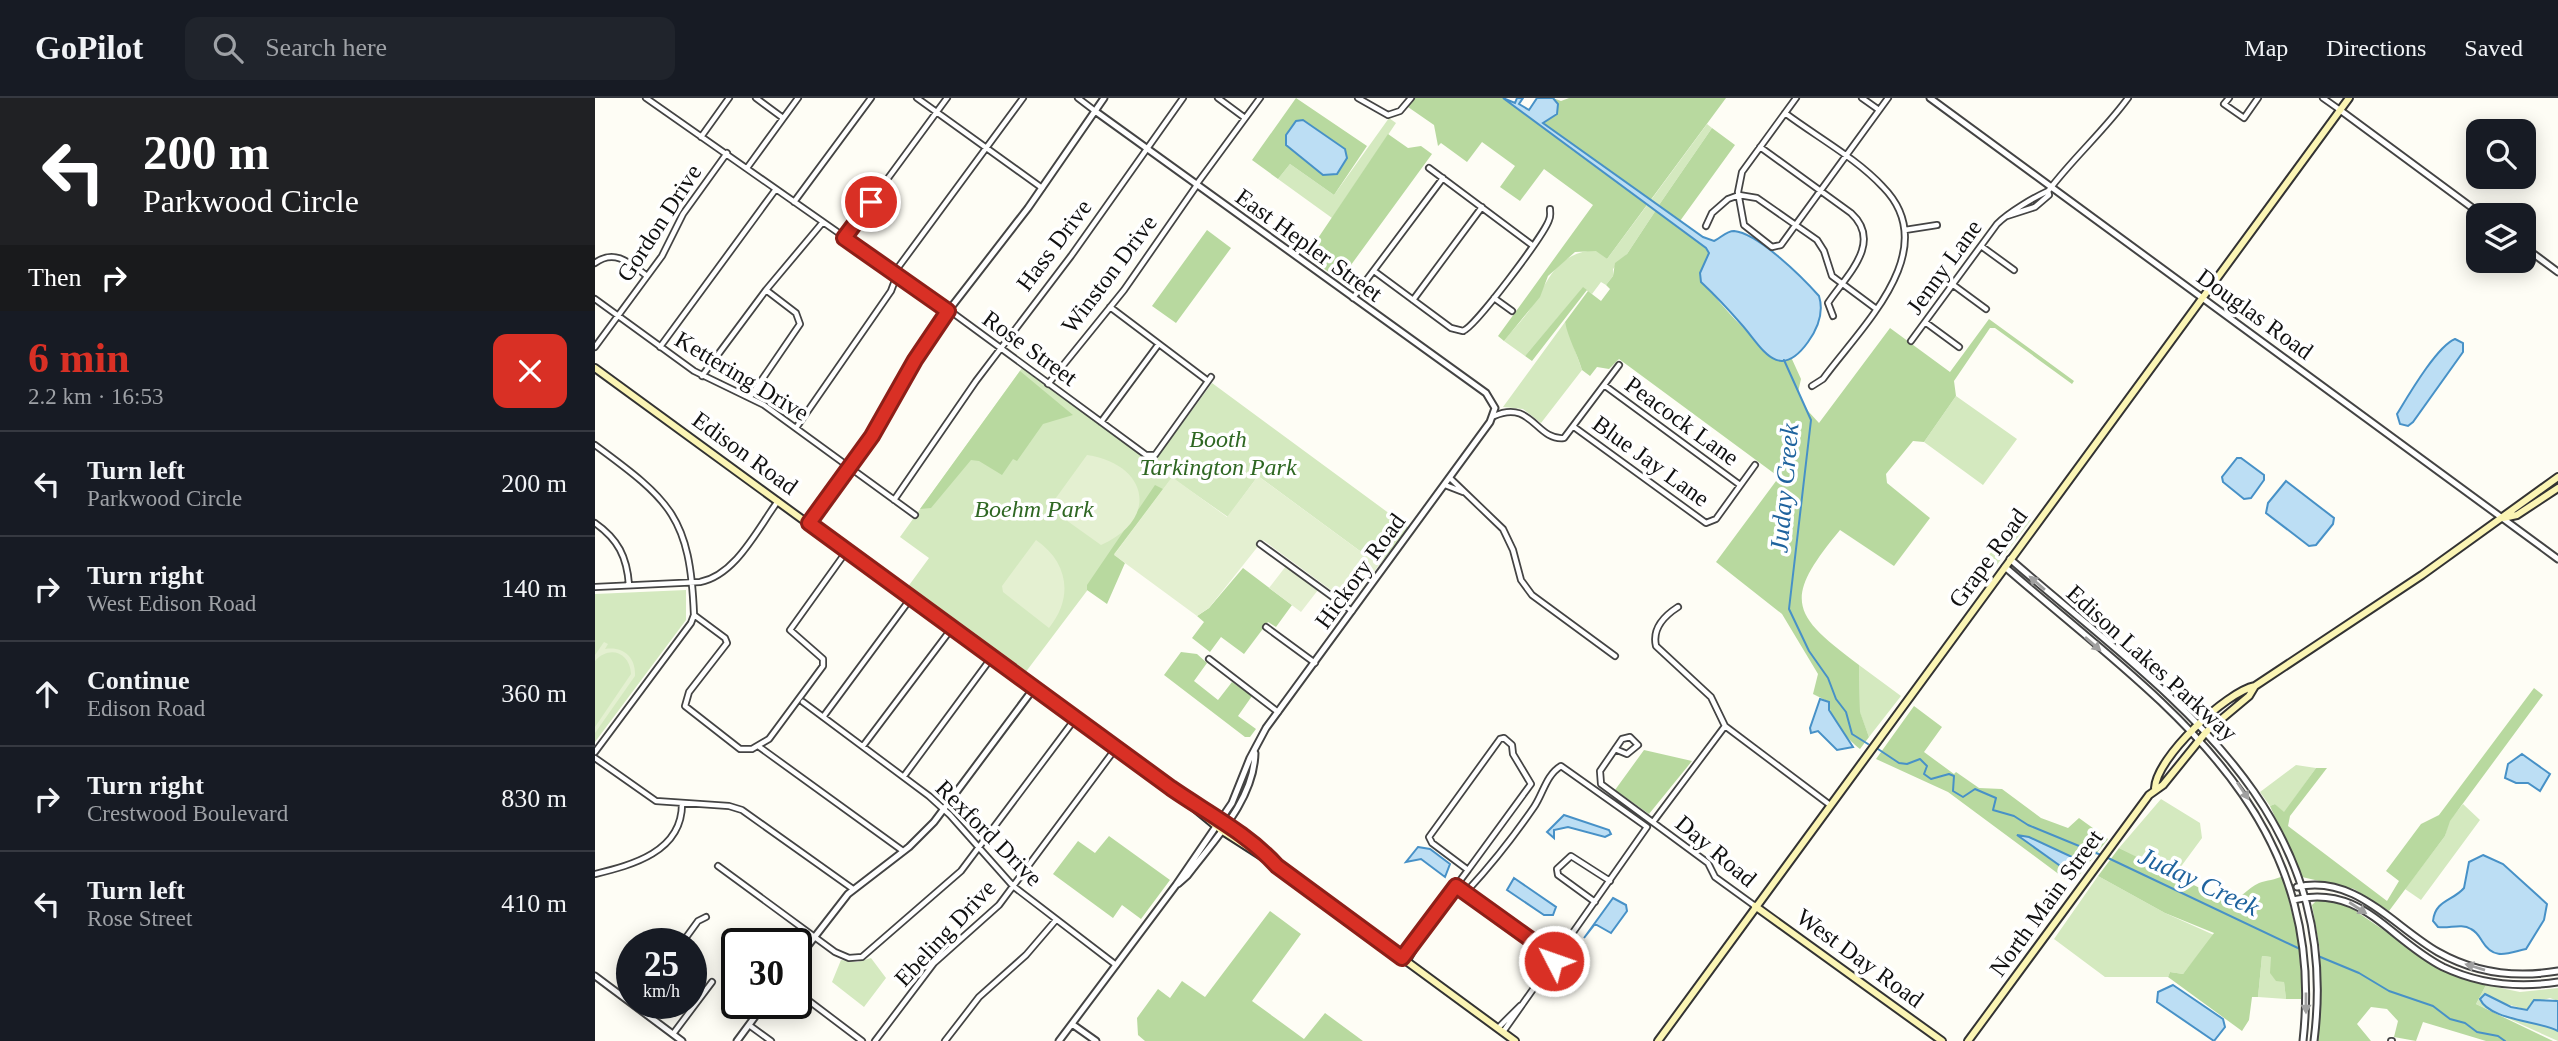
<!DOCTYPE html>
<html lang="en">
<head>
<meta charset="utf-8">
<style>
	body { margin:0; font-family:"Times New Roman",serif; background:#20242c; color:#f1f3f6; height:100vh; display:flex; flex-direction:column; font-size:26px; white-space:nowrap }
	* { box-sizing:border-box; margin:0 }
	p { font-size:23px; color:#9ea1a6 }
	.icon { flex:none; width:38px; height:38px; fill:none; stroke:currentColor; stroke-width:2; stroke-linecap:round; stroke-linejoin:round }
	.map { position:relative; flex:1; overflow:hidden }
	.panel { display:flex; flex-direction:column; background:#171b24; width:595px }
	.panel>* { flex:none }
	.top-card { background:#202124; color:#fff; overflow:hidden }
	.controls { position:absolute; left:1871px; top:21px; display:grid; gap:14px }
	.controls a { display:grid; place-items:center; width:70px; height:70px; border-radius:14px; background:#171b24; box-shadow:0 4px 18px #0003; font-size:35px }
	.speed { position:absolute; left:21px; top:830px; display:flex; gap:14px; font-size:35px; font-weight:700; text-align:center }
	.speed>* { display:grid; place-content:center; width:91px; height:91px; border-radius:50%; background:#171b24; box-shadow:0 4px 18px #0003; line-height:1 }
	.speed small { font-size:18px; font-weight:400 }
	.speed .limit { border:4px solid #111; border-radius:10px; background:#fff; color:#111 }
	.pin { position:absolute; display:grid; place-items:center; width:60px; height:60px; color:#fff; margin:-30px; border:4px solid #fff; border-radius:50%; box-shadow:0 2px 7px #0007 }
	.me { position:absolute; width:77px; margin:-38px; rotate:311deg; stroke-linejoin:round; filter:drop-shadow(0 0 5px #0008) }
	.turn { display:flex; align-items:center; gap:24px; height:147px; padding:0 28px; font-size:32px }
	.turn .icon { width:91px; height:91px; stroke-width:2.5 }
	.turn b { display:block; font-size:49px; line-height:60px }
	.then { display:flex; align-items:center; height:66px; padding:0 28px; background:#0003; gap:14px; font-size:26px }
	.round { display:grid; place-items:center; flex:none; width:74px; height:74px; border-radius:14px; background:#20242c }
	.head { display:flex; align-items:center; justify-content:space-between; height:119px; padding:0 28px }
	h1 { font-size:42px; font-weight:700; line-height:52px; color:#d93025 }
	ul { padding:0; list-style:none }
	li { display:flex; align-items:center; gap:21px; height:105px; padding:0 28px; border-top:2px solid #363941 }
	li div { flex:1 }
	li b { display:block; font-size:26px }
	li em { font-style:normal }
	header { display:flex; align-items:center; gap:42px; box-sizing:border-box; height:98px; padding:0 35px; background:#171b24; border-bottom:2px solid #363941 }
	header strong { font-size:33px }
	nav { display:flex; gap:38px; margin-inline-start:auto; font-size:24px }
	.search { width:490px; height:63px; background:#20242c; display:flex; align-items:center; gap:18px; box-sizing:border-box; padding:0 24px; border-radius:14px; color:#9ea1a6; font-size:26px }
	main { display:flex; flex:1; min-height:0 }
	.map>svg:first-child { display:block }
	.green { fill:#d4e9bf }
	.forest { fill:#b8d99f }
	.pitch { fill:#e4f0d1 }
	.water { fill:#bcdef4; stroke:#4791c7; stroke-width:2 }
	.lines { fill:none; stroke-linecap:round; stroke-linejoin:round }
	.stream { stroke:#4791c7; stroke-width:2 }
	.minor-casing { stroke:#444; stroke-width:8 }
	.tertiary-casing { stroke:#444; stroke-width:9 }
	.secondary-casing { stroke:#333; stroke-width:10 }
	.minor { stroke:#fff; stroke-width:4.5 }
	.tertiary { stroke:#fff; stroke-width:5 }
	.secondary { stroke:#fbf5b4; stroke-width:6 }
	.oneway { fill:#a0a0a0 }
	.route-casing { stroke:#8d1f18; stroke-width:18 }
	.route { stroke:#d93025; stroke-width:12 }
	.labels { text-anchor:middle; stroke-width:7; stroke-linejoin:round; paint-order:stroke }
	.street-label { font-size:24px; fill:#111; stroke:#fff }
	.park-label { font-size:24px; font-style:italic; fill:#2f6723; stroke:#fff }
	.water-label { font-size:26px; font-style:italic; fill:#1f639e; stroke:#fff }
</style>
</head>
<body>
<header>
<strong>GoPilot</strong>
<div class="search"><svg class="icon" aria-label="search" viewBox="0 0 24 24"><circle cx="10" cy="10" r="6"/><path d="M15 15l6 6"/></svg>Search here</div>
<nav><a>Map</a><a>Directions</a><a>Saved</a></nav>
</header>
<main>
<section class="panel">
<div class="top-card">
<div class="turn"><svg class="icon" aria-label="left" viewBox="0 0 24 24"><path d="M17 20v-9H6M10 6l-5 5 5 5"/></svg><div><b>200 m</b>Parkwood Circle</div></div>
<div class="then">Then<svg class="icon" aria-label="right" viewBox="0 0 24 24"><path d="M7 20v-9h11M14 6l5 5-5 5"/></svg></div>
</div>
<div class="head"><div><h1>6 min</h1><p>2.2 km · 16:53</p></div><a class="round" style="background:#d93025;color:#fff"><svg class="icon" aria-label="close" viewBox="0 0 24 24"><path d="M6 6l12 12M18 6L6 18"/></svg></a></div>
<ul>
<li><svg class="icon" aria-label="left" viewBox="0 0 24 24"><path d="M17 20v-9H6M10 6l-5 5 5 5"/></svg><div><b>Turn left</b><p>Parkwood Circle</p></div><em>200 m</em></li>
<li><svg class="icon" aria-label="right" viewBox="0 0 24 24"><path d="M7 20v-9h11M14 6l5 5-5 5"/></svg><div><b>Turn right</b><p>West Edison Road</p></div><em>140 m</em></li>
<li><svg class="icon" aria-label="ahead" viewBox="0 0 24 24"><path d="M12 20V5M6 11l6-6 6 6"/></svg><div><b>Continue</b><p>Edison Road</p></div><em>360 m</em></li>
<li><svg class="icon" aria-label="right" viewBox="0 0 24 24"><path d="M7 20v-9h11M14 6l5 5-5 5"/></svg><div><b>Turn right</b><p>Crestwood Boulevard</p></div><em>830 m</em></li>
<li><svg class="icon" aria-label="left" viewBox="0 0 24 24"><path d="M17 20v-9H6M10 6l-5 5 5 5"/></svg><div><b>Turn left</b><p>Rose Street</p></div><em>410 m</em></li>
</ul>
</section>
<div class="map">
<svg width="1963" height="943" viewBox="0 0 1963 943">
	<rect width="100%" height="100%" fill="#fefdf5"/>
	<path class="green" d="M794,20L801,25L737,120L683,81L695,66L739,97Z
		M1112,26L1117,30L1064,107L1056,102Z
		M1053,106L1061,112L1032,156L1018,171V178L1011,187L1006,184L997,196L988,190L930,258L909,243C918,231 930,220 937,208C956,178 962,155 1001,152L1012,161Z
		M970,224L987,272L946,325L928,311L908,309Z
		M427,270L558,365L617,285L814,430L784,467L663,378L633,419L577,380L430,575L312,490L334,460L305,439Z
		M1361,298L1422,341L1388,387L1329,344Z
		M1423,413L1436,422L1401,468L1391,461L1422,420Z
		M91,492V522L0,644V496Z
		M1264,567L1306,598L1274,639L1265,615Z
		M1701,667L1721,670L1689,715L1680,706L1675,708L1665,694Z
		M1566,701L1605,725L1607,740L1579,778L1524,750Z
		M1868,706L1885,722L1826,802L1810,791L1850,738L1854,723Z
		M1503,778L1570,815L1619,837L1588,876L1575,874L1573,879H1510L1459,841Z
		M1667,858L1676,859L1689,884L1691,901L1663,899Z
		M276,860L291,880L269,909L237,884L246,862L262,864Z
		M1891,887L1925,894L1963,890V903L1955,900L1935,906L1933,912L1908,905L1889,908L1922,922L1945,924L1963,933V943L1881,906Z"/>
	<path class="forest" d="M701,0L772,48L739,97L695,66L683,81L657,62Z
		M818,0H908L937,22L948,25L963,6L958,0L966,3L974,0H1131L1012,161L1001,153L980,154L953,178L945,199L909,243L903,238L998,107L949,71L925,103L905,89L920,68L887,44L872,64L846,45L843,48L839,27L813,9Z
		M1117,30L1140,47L1085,123L1064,107Z
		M793,36L813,50L826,48L837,56L745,182L711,158Z
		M1061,112L1111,150L1114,155L1105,175C1118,203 1159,241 1183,263L1196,259L1206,281L1203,294L1213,313L1224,325L1295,230L1355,274L1394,221L1479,283L1477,286L1400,230H1395L1359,283L1361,298L1329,344L1318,343L1291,376L1292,385L1335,420L1299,468L1245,432C1188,501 1195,516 1264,567L1265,614L1274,639L1265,651C1252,641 1234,620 1234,604L1218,596L1223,576L1187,516L1121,464L1184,379L1024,261L1014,271L1002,269L995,278L987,272C982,255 973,240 970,224L993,193L1006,203L1015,191L1011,187L1018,178L1020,165L1032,156Z
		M612,132L636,150L581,225L557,208Z
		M988,189L992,192L937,263L930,258Z
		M425,273L478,317L448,326L422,363L418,361L407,377L384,363L376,362L336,410L325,411Z
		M560,387L568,391L519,456L530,465L512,506L492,492V487Z
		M648,470L697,507L681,529L673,524L649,556L626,539L615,554L597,540L609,524L602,518L614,510Z
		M586,554L602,556L612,565L599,583L623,602L637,584L657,598L643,618L661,631L655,639H650L569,577Z
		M1939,590L1948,597L1855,723L1850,738L1794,813L1759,791L1707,779L1675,708L1680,706L1689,714L1721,670H1732L1695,718L1693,728L1792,803L1804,783L1791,773L1826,726L1844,717Z
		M1319,608L1347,629L1329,654L1359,676L1361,674L1384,690L1407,691L1446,720L1473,730L1484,720L1513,741L1477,786L1353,694L1281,661Z
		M1049,652L1097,663L1054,716L1020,692Z
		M514,738L575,782L546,821L527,807L518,820L458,776L483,743L500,755Z
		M1524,750L1633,804C1647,801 1652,790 1664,785C1672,782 1680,782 1688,778L1703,840L1708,901H1691L1689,884L1681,883L1675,875L1676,859L1667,858L1663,899H1657L1654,922L1647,933L1573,879L1575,874L1588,876L1619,835L1570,815L1503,778Z
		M1724,800L1749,805L1841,868L1891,887L1881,906L1958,943H1891L1828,924L1821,943L1799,939L1803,923L1792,911L1776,909L1762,926L1776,943H1723L1725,852L1717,807Z
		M675,813L706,836L657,903L709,941L730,915L768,943H550L543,937L542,920L563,891L575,900L587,883L610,899Z"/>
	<path class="pitch" d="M492,357C553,366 565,421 506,447L457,412L458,404Z
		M663,378L784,467L755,506L668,442L614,510L602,518L519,457L577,379L632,419Z
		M441,442C473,464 479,499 454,530L408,494L407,488Z
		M691,468L723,492L706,514L674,490Z
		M9,544L13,546L10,551C28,548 41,559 40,578L0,635V629L36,576C35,554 14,547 0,563V557Z"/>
	<path class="water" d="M908,0L920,5L922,0H928L924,6L934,12L942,0H958L963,6L962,16L948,25L1108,139L1119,143C1126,140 1131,133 1139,133C1163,135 1208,180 1224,198C1229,214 1223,230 1213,244C1183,286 1166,248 1147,227C1134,212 1121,198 1106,184L1105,175L1114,155L1111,150Z
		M708,22L750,51L752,60L742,76L728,77L691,47V37L701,23Z
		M1860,241L1868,245V254L1818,324L1813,328L1805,326L1802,316C1813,298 1842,248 1860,241Z
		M1642,360H1646L1669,377V382L1656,400L1649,401L1628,384L1627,379Z
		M1691,383L1739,420L1738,426L1721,447L1714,448L1671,415L1673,405Z
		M1225,601L1234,604V612L1258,649L1242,652L1223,633L1216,635L1215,630Z
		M1927,656L1955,676L1945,693L1933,685H1921L1910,680L1913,666Z
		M969,717L1014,732L1016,736L1010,739L973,729L959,732V740L952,734Z
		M1422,737L1434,739L1477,759L1478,765L1471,772Z
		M823,749L835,751L855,766L850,779L826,761L811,764Z
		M1888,757L1908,766L1952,806L1949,822L1931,851C1913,855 1899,863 1887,843C1884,838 1882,834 1876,831C1866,825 1854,831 1843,829L1838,823C1840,802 1858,803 1869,790L1874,764Z
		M919,780L961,809L958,817H949L912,792Z
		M1018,800L1031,807L1032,813L1016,835L1000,826L989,840Z
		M1578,887L1628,921L1630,929L1619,943L1562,904L1563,894Z
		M1890,896L1916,909L1932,912L1939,902L1963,903V933C1944,923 1894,922 1885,901Z"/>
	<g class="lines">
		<path class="stream" d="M1189,262L1216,322L1194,511L1214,553L1233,580L1241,601L1251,614L1257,636L1273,646
			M1283,651L1304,665L1312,666L1325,661L1332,668L1329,676L1336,681L1354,676L1359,678L1358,693L1368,699L1380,691L1401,700L1398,712L1419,718L1433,727L1506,757
			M1511,759L1705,851
			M1723,858L1764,875L1794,893L1838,908L1855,921L1870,925L1882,934L1903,938L1910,943"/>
		<defs>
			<path id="minor" d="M51,0L358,215L551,357H560L616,279
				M161,0L188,20
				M322,0L447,90
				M483,0L500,13
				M623,0L650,20
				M763,0L793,17L805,13L816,0
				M1201,0L1147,74L1143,94L1149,127L1177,149L1186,147L1293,0
				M1267,0L1284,12
				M1634,0L1629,6L1649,20L1663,0
				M1728,0L1745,12
				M1190,15C1222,39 1261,60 1288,89C1350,152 1265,230 1228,281L1217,288
				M106,39L134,0
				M1165,49L1256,115C1289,145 1250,179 1233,205L1238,218
				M152,70L203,0
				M834,70L937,147
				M601,87L665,0
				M1454,92C1479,59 1509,33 1533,0
				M199,104L276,0
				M1111,128L1117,115L1133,101L1144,97L1162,100L1222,142L1229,153L1237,178L1280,210
				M1310,132L1342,127
				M249,140L352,0
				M1386,148L1419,172
				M0,165C20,150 36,166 52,178
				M779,173L856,230L868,233
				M299,175L428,0
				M1357,186L1391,211
				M758,200L848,80
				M899,200L917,213
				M0,201L99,273L169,307L320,417
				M818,202L887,109
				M515,209L613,283
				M1330,224L1364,249
				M868,233C880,229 949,137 954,122C956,118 955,116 955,111
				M1316,243L1402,126C1414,114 1438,100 1453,93L1454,97L1440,109L1412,118
				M0,249L67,158L88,116L132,55
				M65,249L181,91
				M107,278L171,192L228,124
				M453,286L529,192L602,87
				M1009,287L1145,387
				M155,299L205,226L201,215L171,192
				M899,318C937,301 941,343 969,340L1024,267
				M506,324L563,247
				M979,329L1111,425L1121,421L1160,367
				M201,330L296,193L302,177
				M0,347C76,403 95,419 99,517L96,525L0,654
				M855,380L908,431L918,452L926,482L937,497L1020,558
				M850,387L868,394
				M299,402L381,283L476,158L588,0
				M0,425C23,441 32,459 34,487
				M665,446L757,513
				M0,489L105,484C141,477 163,430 183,403
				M99,517L130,540L132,545L94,594L90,608L145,651H157L174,641L228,568V561L195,532L251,454
				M671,529L720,565
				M614,561L683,614
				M208,604L334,698L355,717L418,788L521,867
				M228,619L316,500
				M1130,628L1235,707
				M905,641L909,640L917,647L918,656L936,686L873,772L837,745L834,739Z
				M163,648L308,753
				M268,648L357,530
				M1020,651L1032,656L1043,647L1035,639L1027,641L1005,673L1006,686L1113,765L1120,779L1160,808
				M0,660L61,703L134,708L147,712L258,791
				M309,678L397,559
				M1058,724L1130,628L1116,599L1061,548C1057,531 1069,518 1083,509
				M123,768L240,854L254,860L267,859L366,773L480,621
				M0,776C37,767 87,754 87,706
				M861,788L873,792C897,766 919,738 939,709C948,696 951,677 966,668L1052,729L908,934
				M867,793L960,859
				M1000,804L963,777L962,771L976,758L1015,783
				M87,845L103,823L111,819
				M807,860L873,772
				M812,864L827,837
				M201,893L267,943
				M154,927L176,943
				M903,930L925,908
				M78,936L117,884
				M280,943L339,865L404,807L521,650
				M350,943L384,899L431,857L461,822
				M1796,943H1797"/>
			<path id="tertiary" d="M1335,0L1963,461
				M1745,12L1887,117
				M1928,148L1963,174
				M214,425L277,338L337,234L433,110L509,0
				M1415,461C1571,597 1749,707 1719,943
				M1410,469C1565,604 1734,709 1708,943
				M583,786L592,778C619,742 659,702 660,655
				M1702,789C1760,776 1798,828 1843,854C1880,875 1922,880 1963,873
				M1698,802C1767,785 1793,841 1848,869C1884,886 1924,890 1963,884
				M201,863L253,796L314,749L339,724L439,590
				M0,878L87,943
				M477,926L501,943
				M142,943L170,905
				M464,943L581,787L637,705L655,660L671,630L895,324L900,310L891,295L500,13"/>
			<path id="secondary" d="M0,270L582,695L631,726L682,768
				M1908,420L1922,417L1963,390
				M1560,690C1561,660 1631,594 1660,588L1827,477L1963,379
				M586,699L626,732L682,768L920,943
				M1160,808L1347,943
				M1063,943L1754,0
				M1373,943L1554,697L1568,687L1611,634L1654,598L1660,588"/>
		</defs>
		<use href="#minor" class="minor-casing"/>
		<use href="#tertiary" class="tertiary-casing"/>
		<use href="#secondary" class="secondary-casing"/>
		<use href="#minor" class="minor"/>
		<use href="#tertiary" class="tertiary"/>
		<use href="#secondary" class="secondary"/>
	</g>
	<defs><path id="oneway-solid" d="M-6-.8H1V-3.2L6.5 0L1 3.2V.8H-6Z" transform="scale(1.75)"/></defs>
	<g class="oneway">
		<use href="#oneway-solid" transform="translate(1442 485) rotate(-139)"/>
		<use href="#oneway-solid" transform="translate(1498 546) rotate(41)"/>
		<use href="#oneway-solid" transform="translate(1648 693) rotate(56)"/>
		<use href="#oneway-solid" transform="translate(1763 810) rotate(33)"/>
		<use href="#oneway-solid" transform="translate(1880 869) rotate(-163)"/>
		<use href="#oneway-solid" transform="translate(1711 905) rotate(90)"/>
	</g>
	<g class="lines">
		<defs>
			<path id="route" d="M276,104L249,140L353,213L320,262L277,338L214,425L576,690C612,715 652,735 682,768L807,860L861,788L960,859L959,863"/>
		</defs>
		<use href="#route" class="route-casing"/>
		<use href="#route" class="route"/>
	</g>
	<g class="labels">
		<g class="street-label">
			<text transform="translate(64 125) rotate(-57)" y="8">Gordon Drive</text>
			<text transform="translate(459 147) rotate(-53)" y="8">Hass Drive</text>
			<text transform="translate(714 147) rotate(36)" y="8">East Hepler Street</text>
			<text transform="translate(1349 169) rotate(-54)" y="8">Jenny Lane</text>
			<text transform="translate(514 176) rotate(-53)" y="8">Winston Drive</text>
			<text transform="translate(1660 216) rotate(36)" y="8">Douglas Road</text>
			<text transform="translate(435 250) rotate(36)" y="8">Rose Street</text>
			<text transform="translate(147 278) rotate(31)" y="8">Kettering Drive</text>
			<text transform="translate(1087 323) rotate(36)" y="8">Peacock Lane</text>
			<text transform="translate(150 355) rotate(36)" y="8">Edison Road</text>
			<text transform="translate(1056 363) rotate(36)" y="8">Blue Jay Lane</text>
			<text transform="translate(1393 460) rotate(-54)" y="8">Grape Road</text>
			<text transform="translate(765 473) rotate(-54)" y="8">Hickory Road</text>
			<text transform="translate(1557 565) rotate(42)" y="8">Edison Lakes Parkway</text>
			<text transform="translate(394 735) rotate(45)" y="8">Rexford Drive</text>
			<text transform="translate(1121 753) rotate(40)" y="8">Day Road</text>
			<text transform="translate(1451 805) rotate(-54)" y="8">North Main Street</text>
			<text transform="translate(350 835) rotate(-47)" y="8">Ebeling Drive</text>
			<text transform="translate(1265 860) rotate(36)" y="8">West Day Road</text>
		</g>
		<g class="park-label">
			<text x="623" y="349">Booth<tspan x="623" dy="28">Tarkington Park</tspan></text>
			<text x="439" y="419">Boehm Park</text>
		</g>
		<g class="water-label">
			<text transform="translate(1189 390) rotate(-85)" y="9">Juday Creek</text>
			<text transform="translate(1604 783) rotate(25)" y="9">Juday Creek</text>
		</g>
	</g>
</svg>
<div class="controls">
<a><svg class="icon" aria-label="search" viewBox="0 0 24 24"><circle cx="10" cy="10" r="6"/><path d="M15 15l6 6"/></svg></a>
<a><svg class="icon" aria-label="layers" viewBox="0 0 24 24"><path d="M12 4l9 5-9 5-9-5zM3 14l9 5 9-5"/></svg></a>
</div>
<div class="speed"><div>25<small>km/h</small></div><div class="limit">30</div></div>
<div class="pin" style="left:276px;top:104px;background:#d93025"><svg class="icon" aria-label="arrive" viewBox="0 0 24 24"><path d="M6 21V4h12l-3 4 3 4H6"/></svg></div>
<svg class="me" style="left:959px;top:863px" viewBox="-20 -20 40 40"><circle r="17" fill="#d93025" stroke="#fff" stroke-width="3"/><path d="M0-11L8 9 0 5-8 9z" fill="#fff"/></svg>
</div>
</main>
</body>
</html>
